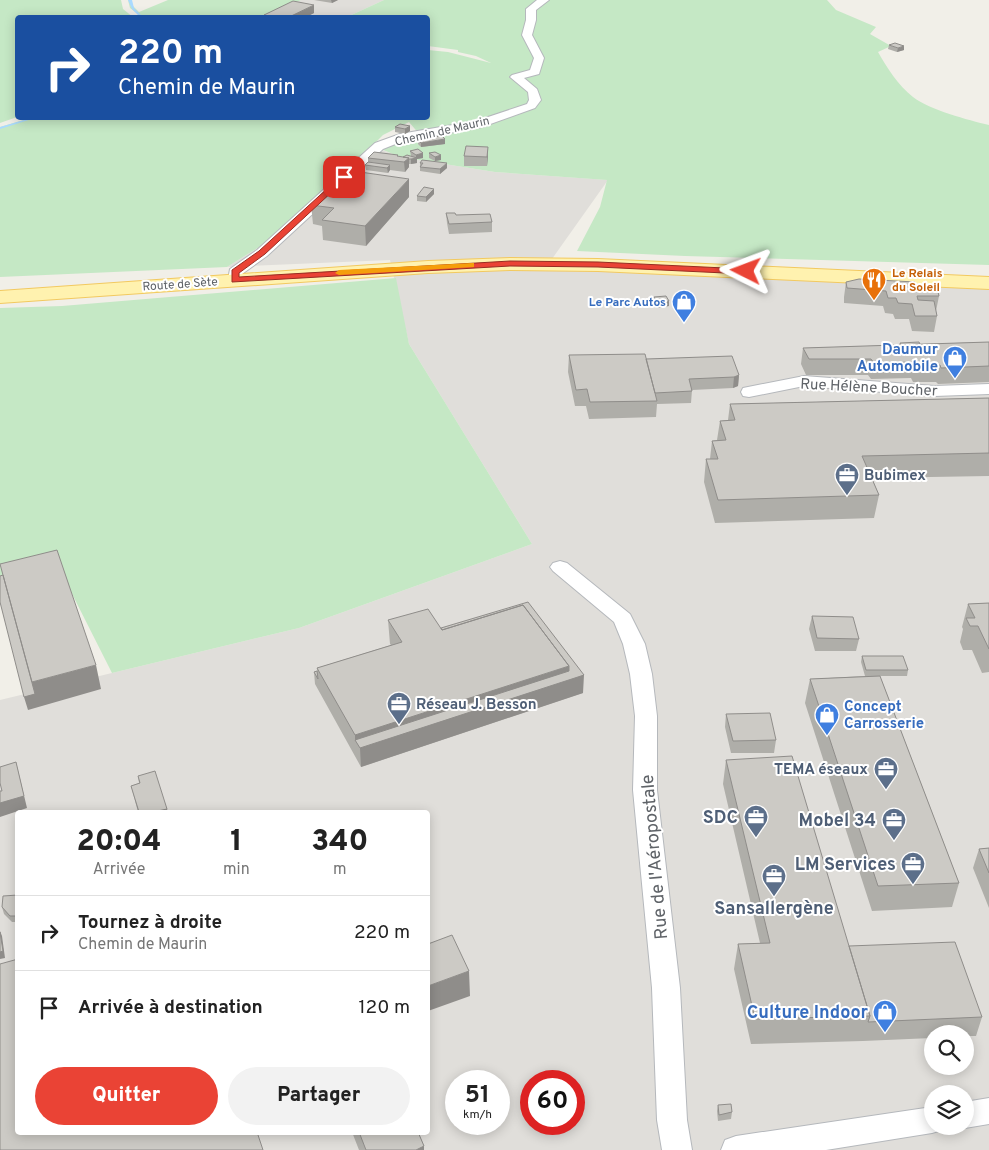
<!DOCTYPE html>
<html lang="fr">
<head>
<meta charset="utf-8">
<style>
	body { margin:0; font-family:Overpass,sans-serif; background:#f2f2f2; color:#222; height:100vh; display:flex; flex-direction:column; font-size:19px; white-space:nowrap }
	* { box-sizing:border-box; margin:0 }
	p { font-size:16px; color:#767676 }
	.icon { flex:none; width:28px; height:28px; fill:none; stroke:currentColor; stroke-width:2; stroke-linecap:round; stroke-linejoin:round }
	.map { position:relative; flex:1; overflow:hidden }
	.side { position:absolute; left:15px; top:810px; width:415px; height:325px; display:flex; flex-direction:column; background:#fff; border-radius:5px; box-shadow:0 2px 12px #0003 }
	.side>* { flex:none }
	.top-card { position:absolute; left:15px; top:15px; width:415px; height:105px; border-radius:5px; box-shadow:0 2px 12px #0003; background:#1a4fa0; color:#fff; overflow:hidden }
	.tools { position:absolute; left:924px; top:1025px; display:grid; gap:10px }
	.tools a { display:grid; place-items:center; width:50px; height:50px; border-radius:50%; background:#fff; box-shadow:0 2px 12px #0003; font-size:25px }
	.speed { position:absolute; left:445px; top:1070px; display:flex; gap:10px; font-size:25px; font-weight:700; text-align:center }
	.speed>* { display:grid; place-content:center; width:65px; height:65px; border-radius:50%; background:#fff; box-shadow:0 2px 12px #0003; line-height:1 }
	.speed small { font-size:12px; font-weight:400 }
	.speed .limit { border:8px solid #d22; background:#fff; color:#111 }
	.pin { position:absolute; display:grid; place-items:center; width:42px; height:42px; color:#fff; margin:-21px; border-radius:10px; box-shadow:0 2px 8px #0006 }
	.me { position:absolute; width:55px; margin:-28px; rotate:273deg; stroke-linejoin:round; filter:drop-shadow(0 0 4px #0008) }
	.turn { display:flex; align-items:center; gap:18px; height:105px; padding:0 20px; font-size:22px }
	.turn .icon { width:65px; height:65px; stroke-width:2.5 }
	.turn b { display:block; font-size:35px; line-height:42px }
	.eta { display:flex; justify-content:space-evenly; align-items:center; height:85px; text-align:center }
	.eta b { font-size:30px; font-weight:800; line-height:35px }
	.cta { display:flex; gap:10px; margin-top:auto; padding:10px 20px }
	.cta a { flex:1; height:58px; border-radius:30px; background:#ea4335; color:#fff; font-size:20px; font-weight:800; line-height:58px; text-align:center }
	.cta a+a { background:#f2f2f2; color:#222 }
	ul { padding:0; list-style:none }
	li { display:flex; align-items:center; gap:15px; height:75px; padding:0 20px; border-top:1px solid #e0e0e0 }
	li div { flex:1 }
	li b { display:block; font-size:19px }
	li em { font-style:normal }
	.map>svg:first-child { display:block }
	.industrial { fill:#e0deda; fill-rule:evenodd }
	.green { fill:#c5e8c5 }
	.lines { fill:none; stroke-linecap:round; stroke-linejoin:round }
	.stream { fill:#aadaff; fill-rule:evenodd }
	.street-casing { stroke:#b5b8bc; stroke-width:2 }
	.primary-casing { stroke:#f2c960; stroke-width:2 }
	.street { fill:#fff; fill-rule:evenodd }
	.primary { fill:#fff2af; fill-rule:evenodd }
	.wall { fill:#afaea9 }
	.shaded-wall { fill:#8f8d8a }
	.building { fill:#cccac5; stroke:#8f8d8a }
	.route { fill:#ea4335; stroke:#982c22 }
	.slow { fill:#f59e0b }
	.labels { text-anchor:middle; stroke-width:4; stroke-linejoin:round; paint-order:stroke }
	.far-street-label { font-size:12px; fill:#5f6368; stroke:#fff }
	.far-food-label { font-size:12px; font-weight:bold; fill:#c56008; stroke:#fff; text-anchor:start }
	.far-shop-label { font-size:12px; font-weight:bold; fill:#366cbe; stroke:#fff; text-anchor:end }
	.shop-label { font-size:15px; font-weight:bold; fill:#366cbe; stroke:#fff; text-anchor:end }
	.street-label { font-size:15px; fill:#5f6368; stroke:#fff }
	.service-label { font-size:15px; font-weight:bold; fill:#4e5e75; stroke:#fff; text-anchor:start }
	.near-service-label { font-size:18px; font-weight:bold; fill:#4e5e75; stroke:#fff; text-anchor:end }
	.near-street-label { font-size:18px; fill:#5f6368; stroke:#fff }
	.near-shop-label { font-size:18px; font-weight:bold; fill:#366cbe; stroke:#fff; text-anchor:end }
</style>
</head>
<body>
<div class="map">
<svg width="989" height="1150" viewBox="0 0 989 1150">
	<rect width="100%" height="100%" fill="#f1efe8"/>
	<path class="industrial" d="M301,0H384L347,17L263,18Z
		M380,149L400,157L495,172L608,180L547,266L989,287V1150H0V700L299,628L532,544L409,344L390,260L227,267L275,237ZM18,812H428V1132H18ZM932,1034H965V1066H932ZM456,1081H499V1124H456ZM531,1081H574V1124H531ZM932,1094H965V1126H932Z"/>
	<path class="green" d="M0,0H121L123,9L133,17L18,18L17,117L0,123Z
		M128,0H131L133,6L139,12L168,0H301L263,18L142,17L130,8Z
		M384,0H827L836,10L876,27L870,34L891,46L878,52C887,68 898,85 913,97C930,110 968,120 989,125V265L685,256L577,251L600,207L607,180L495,172L400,157L381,149L420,135L409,122L383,135L351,167L275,237L227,267L0,277V127L30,118H428V50L448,52L491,63L476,56L458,52V50L428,46V18L347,17Z
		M396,278L409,344L532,544L299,628L112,673L62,574L0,583V308L62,306Z"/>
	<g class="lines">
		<path class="stream" d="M128,0H132L134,8L144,18H141L132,9Z
			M31,118H35L0,129V127Z"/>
		<defs>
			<path id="street" d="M537,0H549L536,10V20L532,35L544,58L539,74L524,78L537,89L541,100L535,108L482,127L403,141L383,149L267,256L242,274L240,283H230L228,280L230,269L257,250L375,143L400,134L476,121L527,104L529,100L528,92L510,77L512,75L530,70L534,58L522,35L526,20V9Z
				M804,376L935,386L989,384V394L935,396L804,386L749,397L743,396L741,392L743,388Z
				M560,561L567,563L630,614L645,644L652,674L657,716V790L680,988L687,1120L692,1150H662L657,1120L652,988L633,790L635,716L630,674L623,644L614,622L553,571L550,567L553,563Z
				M989,1098V1124L965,1128L959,1126H965V1102Z
				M932,1107V1126H944L942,1130L932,1133L826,1150H721L725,1140L736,1136Z"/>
			<path id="primary" d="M510,258L598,259L989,277V289L598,271L510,270L428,273L0,303V291L428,261Z"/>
		</defs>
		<use href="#street" class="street-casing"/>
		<use href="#primary" class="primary-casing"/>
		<use href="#street" class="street"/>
		<use href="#primary" class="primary"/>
	</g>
	<path class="wall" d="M314,0H338L332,3Z
		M314,13L304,18H265L264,15Z
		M889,45L904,50L897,52L888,49Z
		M400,124L410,131L405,134L395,132V127Z
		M418,139L445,144L421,147L418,144Z
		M410,151L423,158L417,159V163L411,164H409V167L405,172L390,170L388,173L366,170L365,165L368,162V158L398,155V157H403L411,156Z
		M429,153L441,160L435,161L429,158Z
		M464,156H488L487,166H464Z
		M420,163L447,168L440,174L420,171Z
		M434,189V194L426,202L417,201V196Z
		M409,197L366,246L323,240L322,226L313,224L311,205Z
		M446,213L492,222V232L449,234L447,223Z
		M846,282L916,285L939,296L936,311L937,316L934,332L912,331L909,319H895L893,314L885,313L883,306L844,303V297Z
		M654,297L669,306L656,308L653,302Z
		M989,342V382L938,384L936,382H913L911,378L871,379L868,375H806L801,364L803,348L899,345L900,343L920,344Z
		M569,355L739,375L738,386L733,388L692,390L691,403L657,404L656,417L589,419L586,406H575L568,372Z
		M989,398V476L872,478L879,495L874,518L715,523L704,482L706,459H710L712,441L717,440L720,421L728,420L730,404Z
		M989,603V672L982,673L972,650H963L960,642L963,629L962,627L968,604Z
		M812,616L859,639L856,651H815L809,629Z
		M388,620L441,628L583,693L361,767L315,684L314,672L317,671V668L391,645L390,644Z
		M862,656L908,670L907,676H880L959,883L952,907L872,911L805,703L810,679L865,676L861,662Z
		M726,714L776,740L774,753H731L725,727Z
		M726,760L849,946L982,1017L976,1036H965V1034H932V1038L863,1041L751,1044L734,969L738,944L760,943L723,784Z
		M138,776L167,809L168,812H138L131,786L139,783Z
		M989,848V908L973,868L979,849Z
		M18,895V922H12L4,914L2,907Z
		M718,1105L732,1112L731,1119L718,1121L717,1111Z
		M352,1132H418L424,1146V1150H359Z"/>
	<path class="shaded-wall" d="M331,0H338L332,3Z
		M314,5V13L304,18H287Z
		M904,46V50L897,52L898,48Z
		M410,126V131L405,134V129Z
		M445,139V144L421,147V143Z
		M488,147V156L487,166V157Z
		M423,153V158L417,159V163L411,164V159L416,158V155Z
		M441,155V160L435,161V157Z
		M409,158V167L405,172L404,162Z
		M447,163V168L440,174V169Z
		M390,165V170L388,173L387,168Z
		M409,179V197L366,246L365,226Z
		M434,189V194L426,202V197Z
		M669,301V306L656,308L657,303Z
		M739,375L738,386L733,388L734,377Z
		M96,665L101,689L28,710L24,697L32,682Z
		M569,666L584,675L583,693L361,767L360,748L355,740V735Z
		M16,762L27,808L0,817V803Z
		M167,809L168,812H153Z
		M0,931L2,936L5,958L0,959Z
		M469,971L470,996L428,1011V986Z
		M424,1146V1150H416Z"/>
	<path class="building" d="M293,1L314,5L287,18H279L264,15Z
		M895,43L904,46L898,48L889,45Z
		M400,124L410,126L405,129L395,127Z
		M442,136L445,139L421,143L418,139Z
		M466,146L488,147L487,157L464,156Z
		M418,149L423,153L416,155L410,151Z
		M374,152L398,155L397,156L409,158L404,162L368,158Z
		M435,152L441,155L435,157L429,153Z
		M407,155L417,158L411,159H408L409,158L403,157Z
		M422,160L447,163L440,169L420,167L423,163H420Z
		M368,162L390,165L387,168L365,165Z
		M360,172L409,179L365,226L322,220L334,208L311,205L332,184L345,186Z
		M424,187L434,189L426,197L417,196Z
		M446,213H455L456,215L490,214L492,222L449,224Z
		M859,279L915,282L916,285L935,286L937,288L939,296H917L918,300L934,301L937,316H915L912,304L898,303L896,298H888L886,291L847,288L846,282Z
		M666,296L669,301L657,303L654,297Z
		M919,342L920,344L901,345L900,343Z
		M989,342V366L941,368L940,365L917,366L914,362L874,363L871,359H809L803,348Z
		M645,354L657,401L590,402L587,389L576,390L569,355Z
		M732,356L739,375L734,377L689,379L692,391L655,393L646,359Z
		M989,398V453L862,456L879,495L718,500L706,459H718L712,441L726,440L720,421L735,420L730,404Z
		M57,550L96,665L32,682L0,564Z
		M3,575L35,694L24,697L0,602V576Z
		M528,602L584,675L360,748L355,740L569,671V666L523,605L442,630L441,628Z
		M989,603V649L978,626H970L966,618H975L968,604Z
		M523,605L569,666L355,735L317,668L402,642L388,620L428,609L442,630Z
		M812,616L853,617L859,639L817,638Z
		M862,656H903L908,670H866Z
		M317,671L318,679L314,672Z
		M880,676L959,883L878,886L810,679Z
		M770,713L776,740L733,741L726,714Z
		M792,756L870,1016L755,1019L738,944L770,943L726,760Z
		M16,762L24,796L0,803V791H2L0,783V767Z
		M155,771L167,809L153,812H139L131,786L140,783L138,776Z
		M989,848V873L979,849Z
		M18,895V916H10L2,907L3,896Z
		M0,932L3,951L0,952Z
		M452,935L469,971L428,986V944Z
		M955,942L982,1017L868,1022L870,1016L849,946Z
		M18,959V1132H257L263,1150H0V964Z
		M731,1104L732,1112L719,1115L718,1105Z
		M359,1132H418L424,1146L416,1150H366Z"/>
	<path class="route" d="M342,175L348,177L265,254L239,273V277L510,261L598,262L746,269L750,271L746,274L598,267L510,266L232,282V270L259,251Z"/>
	<path class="slow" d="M472,263H474V267L339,275L335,273L339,270Z"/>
	<defs>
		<symbol id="restaurant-pin" viewBox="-11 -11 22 30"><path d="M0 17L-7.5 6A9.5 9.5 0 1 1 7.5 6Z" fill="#e8710a" stroke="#fff"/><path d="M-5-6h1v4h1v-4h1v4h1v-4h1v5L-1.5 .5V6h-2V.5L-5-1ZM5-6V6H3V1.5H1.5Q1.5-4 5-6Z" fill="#fff"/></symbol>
		<symbol id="shop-pin" viewBox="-11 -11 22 30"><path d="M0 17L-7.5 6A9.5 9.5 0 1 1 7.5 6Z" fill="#3f7fe0" stroke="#fff"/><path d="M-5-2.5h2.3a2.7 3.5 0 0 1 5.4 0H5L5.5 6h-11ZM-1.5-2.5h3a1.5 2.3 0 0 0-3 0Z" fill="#fff"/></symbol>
		<symbol id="office-pin" viewBox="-11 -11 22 30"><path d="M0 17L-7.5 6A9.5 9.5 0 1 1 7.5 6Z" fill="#5c6f8a" stroke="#fff"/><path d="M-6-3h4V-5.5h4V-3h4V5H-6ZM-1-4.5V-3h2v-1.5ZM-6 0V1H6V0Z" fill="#fff"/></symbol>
	</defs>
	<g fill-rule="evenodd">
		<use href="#restaurant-pin" x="860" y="266" width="28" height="38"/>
		<use href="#shop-pin" x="670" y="288" width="28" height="38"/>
		<use href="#shop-pin" x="941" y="344" width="28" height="38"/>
		<use href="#office-pin" x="833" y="461" width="28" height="38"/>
		<use href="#office-pin" x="385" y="690" width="28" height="38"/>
		<use href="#shop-pin" x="813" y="701" width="28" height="38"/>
		<use href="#office-pin" x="872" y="755" width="28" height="38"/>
		<use href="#office-pin" x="742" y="803" width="28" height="38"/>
		<use href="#office-pin" x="880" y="806" width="28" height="38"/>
		<use href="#office-pin" x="899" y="850" width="28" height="38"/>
		<use href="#office-pin" x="760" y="862" width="28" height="38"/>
		<use href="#shop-pin" x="871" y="998" width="28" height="38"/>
	</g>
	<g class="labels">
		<g class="far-street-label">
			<text transform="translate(442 131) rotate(-13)" y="4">Chemin de Maurin</text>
			<text transform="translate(180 284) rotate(-4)" y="4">Route de Sète</text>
		</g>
		<g class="far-food-label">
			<text x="892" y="277">Le Relais<tspan x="892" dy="14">du Soleil</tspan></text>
		</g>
		<g class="far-shop-label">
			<text x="666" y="306">Le Parc Autos</text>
		</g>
		<g class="shop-label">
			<text x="938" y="354">Daumur<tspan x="938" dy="17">Automobile</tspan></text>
			<text x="844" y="711" text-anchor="start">Concept<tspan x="844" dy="17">Carrosserie</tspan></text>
		</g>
		<g class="street-label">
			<text transform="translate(869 387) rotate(3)" y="5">Rue Hélène Boucher</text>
		</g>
		<g class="service-label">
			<text x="864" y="480">Bubimex</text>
			<text x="416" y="709">Réseau J. Besson</text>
			<text x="868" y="774" text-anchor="end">TEMA éseaux</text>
		</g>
		<g class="near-service-label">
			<text x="738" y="823">SDC</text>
			<text x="876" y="826">Mobel 34</text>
			<text x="896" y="870">LM Services</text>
			<text x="774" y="914" text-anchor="middle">Sansallergène</text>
		</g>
		<g class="near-street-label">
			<text transform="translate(654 857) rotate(-95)" y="6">Rue de l'Aéropostale</text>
		</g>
		<g class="near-shop-label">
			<text x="868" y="1018">Culture Indoor</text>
		</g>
	</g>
</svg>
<div class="tools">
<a><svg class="icon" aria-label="search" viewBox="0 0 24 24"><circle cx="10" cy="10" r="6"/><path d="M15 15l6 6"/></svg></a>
<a><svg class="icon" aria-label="layers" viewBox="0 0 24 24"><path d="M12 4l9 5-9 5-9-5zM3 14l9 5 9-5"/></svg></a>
</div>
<div class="speed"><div>51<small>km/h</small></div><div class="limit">60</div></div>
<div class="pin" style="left:344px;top:177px;background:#d93025"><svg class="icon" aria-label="arrive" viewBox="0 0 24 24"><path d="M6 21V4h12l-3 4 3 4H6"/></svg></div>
<svg class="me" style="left:746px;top:271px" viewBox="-20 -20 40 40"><path d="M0-17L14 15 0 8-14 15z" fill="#ea4335" stroke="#fff" stroke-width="4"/></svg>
<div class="top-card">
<div class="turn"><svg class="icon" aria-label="right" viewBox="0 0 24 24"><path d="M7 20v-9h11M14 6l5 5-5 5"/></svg><div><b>220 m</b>Chemin de Maurin</div></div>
</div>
<section class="side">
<div class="eta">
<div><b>20:04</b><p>Arrivée</p></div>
<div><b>1</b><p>min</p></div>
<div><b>340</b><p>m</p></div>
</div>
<ul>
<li><svg class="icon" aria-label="right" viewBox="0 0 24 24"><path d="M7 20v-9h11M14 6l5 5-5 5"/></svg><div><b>Tournez à droite</b><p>Chemin de Maurin</p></div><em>220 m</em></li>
<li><svg class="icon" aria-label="arrive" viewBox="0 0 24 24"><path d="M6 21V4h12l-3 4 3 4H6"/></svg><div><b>Arrivée à destination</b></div><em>120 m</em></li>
</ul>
<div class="cta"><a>Quitter</a><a>Partager</a></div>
</section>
</div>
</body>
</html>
